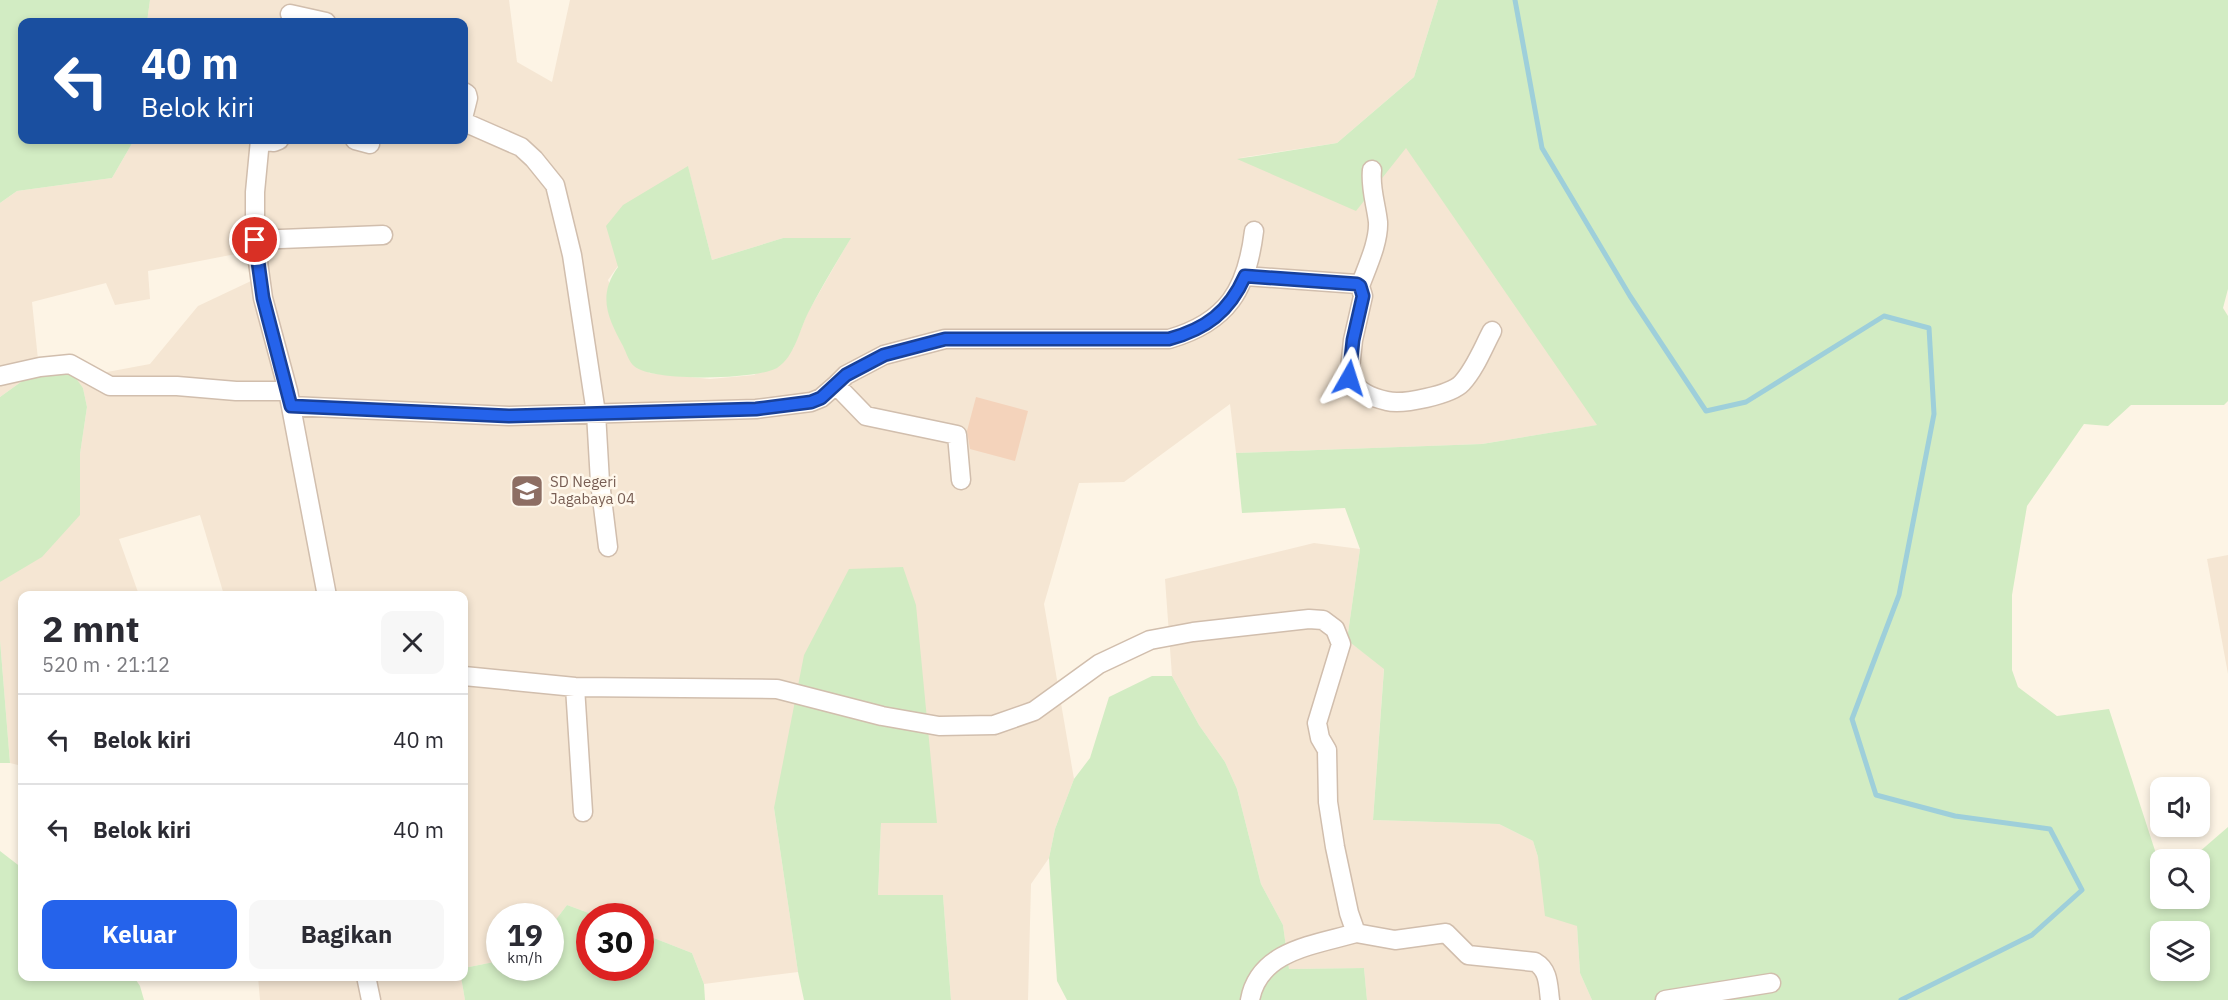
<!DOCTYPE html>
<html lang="id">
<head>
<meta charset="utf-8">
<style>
	body { margin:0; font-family:"IBM Plex Sans",sans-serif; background:#f7f7f7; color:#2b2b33; height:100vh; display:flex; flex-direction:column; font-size:22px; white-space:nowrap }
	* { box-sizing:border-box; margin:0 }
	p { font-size:20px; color:#7c7c81 }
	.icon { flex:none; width:33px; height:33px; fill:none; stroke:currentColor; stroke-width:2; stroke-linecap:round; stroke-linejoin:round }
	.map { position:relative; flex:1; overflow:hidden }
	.details { position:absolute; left:18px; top:591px; width:450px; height:390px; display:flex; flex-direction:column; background:#fff; border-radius:12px; box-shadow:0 3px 9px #0003 }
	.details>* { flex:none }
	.banner { position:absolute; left:18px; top:18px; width:450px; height:126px; border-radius:12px; box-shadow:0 3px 9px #0003; background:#1a4fa0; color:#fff; overflow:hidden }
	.controls { position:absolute; left:2150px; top:777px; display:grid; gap:12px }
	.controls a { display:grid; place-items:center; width:60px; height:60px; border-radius:12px; background:#fff; box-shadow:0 3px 9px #0003; font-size:30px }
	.speed { position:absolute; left:486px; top:903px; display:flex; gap:12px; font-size:30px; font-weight:700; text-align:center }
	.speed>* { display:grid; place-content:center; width:78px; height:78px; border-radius:50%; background:#fff; box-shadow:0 3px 9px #0003; line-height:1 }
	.speed small { font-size:15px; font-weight:400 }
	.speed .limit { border:9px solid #d22; background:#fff; color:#111 }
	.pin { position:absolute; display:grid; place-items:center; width:51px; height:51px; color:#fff; margin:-26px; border:3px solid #fff; border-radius:50%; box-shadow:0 2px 6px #0007 }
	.me { position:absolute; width:66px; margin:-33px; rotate:6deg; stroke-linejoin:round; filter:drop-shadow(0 0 4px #0008) }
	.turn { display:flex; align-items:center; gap:21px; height:126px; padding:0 24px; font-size:27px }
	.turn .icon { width:78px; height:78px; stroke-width:2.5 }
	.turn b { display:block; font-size:42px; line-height:51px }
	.round { display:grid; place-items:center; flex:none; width:63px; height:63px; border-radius:12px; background:#f7f7f7 }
	.head { display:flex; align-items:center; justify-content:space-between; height:102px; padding:0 24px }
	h1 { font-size:36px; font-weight:700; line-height:45px }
	.button { display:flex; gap:12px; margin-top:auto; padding:12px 24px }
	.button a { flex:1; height:69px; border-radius:12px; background:#2563eb; color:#fff; font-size:24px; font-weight:700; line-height:69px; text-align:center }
	.button a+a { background:#f7f7f7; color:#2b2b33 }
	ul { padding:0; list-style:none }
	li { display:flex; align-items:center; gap:18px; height:90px; padding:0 24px; border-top:2px solid #e1e1e2 }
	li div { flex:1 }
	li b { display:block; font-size:22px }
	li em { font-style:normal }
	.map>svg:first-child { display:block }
	.residential { fill:#f5e6d3; fill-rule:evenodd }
	.green { fill:#d2ecc3; fill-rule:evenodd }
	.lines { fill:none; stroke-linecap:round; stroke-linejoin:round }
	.stream { stroke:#9ecfda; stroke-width:5 }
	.building { fill:#f4d3bb }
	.minor-casing { stroke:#d1bead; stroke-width:21 }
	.minor { stroke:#fff; stroke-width:18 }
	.route-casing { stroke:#184099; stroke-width:15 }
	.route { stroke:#2563eb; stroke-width:10 }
	.labels { text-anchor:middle; stroke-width:5; stroke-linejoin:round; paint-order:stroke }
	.education-label { font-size:15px; fill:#785e54; stroke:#fff8ec; text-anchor:start }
</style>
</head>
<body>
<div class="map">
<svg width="2228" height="1000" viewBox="0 0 2228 1000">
	<rect width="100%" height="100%" fill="#fdf4e5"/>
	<path class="residential" d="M150,0H509L517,62L552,82L570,0H1438L1414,77L1337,143L1239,158L1406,147L1598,425L1482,444L1236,453L1230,404L1124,482L1079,483L1044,604L1074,779L1055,829L1049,858L1031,884L1028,1000H951L943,895H878L881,822H937L774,808L798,972L704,984L692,953L641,933L640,916H597L567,905L551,926L550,916H500L499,961L464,968V596L224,595L200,515L119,539L139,595L22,596V766L10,763L0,640V582L80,454L87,407L83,388L75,378L150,364L198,306L251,281L246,252L148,271L150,299L115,305L106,283L32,302L39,369L0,397V203L17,191L112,178L134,140H464V22H147ZM688,167L712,260L783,238L850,239L807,314L793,349L754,375L710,379L649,373L608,280Z
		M1314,543L1360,549L1347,640L1384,668L1373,820L1499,824L1533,841L1538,857L1577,926L1580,973L1592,1000H1367L1364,968L1289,969L1283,925L1261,884L1237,789L1225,762L1199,725L1172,676L1165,579Z
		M2228,555V674L2207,559Z
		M258,977H461L465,1000H260Z"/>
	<path class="green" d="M0,0H150L147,22H22V140H134L112,178L17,191L0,203Z
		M1438,0H2228V289L2223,308L2228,316V401L2224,405H2131L2108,426L2084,424L2027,506L2012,595V670L2018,687L2057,716L2109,709L2160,866V898H2199V860L2191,859L2228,827V1000H1592L1580,973L1577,926L1545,916L1538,857L1533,841L1499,824L1373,820L1384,669L1347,640L1360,549L1345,508L1242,513L1236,453L1482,444L1597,425L1406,148L1356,211L1237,159L1337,143L1414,77ZM2160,932H2199V970H2160Z
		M688,166L712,260L783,238H851C836,263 821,288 808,313C799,331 795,356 777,368C756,380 651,382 634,366C629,362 626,352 623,346C608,318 597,296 618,267L606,226L623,205Z
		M68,367L83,388L87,407L80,454V515L42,557L0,582V397L39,369Z
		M903,567L916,605L937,823H881L878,895H943L951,1000H804L798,972L774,808L804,655L849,569Z
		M0,640L10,763H0Z
		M1152,676H1172L1199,725L1225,762L1237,789L1261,884L1283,925L1289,969L1364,968L1367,1000H1067L1057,981L1049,858L1055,829L1074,779L1090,758L1109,697Z
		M0,851L22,868V976L134,977L140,986L144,1000H0Z
		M567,905L597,916H590V968H640L641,933L692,953L704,984L705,1000H465L461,977L464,976V968L499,961L500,968H550L551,926Z"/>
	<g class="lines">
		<path class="stream" d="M1515,0L1542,148L1630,296L1706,411L1746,402L1884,316L1929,328L1934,414L1899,595L1852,719L1876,795L1955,816L2050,829L2082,890L2032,935L1901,1000"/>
	</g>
	<path class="building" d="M976,397L1028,411L1015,461L970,449L967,431Z"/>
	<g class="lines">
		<defs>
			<path id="minor" d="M290,14L326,22
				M464,92L467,94L468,98L464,114
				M464,122L521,147L534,159L555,185L572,255L596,413L600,482L608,547
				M259,140L274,142L279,140
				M260,140L255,192V240L263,298L288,391L327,596
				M355,140L370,144
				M255,240L383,235
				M1245,276L1357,284L1360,286L1363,296L1353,340L1349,378C1359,392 1370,397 1387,401C1402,405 1451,395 1462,383C1475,369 1483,348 1492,331
				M1360,286C1367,267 1379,242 1378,222C1376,204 1370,188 1372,170
				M0,376L40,367L70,364L110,386H177L236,391H288
				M836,385L846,375L884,355L945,339H1169C1228,322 1247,289 1254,231
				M291,406L509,416L756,409L811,402L821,398L836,385L866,416L957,435L961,480
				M464,676L575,687L777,689L882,716L939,726L994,725L1034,711L1099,664L1150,640L1193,632L1309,619L1323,620L1335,629L1341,644L1317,723L1320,738L1327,750L1328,802L1335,847L1349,913L1356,933L1395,940L1446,933L1468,955L1535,962C1549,970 1548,985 1550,1000
				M575,687L583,812
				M366,976L371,1000
				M1250,1000C1259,950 1315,945 1356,933
				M1665,1000L1771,983"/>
		</defs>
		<use href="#minor" class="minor-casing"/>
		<use href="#minor" class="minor"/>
	</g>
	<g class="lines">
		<defs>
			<path id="route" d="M255,240L263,298L291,406L509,416L756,409L811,402L821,398L846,375L884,355L945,339H1169C1206,329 1229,312 1245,276L1357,284L1360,286L1363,296L1353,340L1349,378"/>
		</defs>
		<use href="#route" class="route-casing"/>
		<use href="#route" class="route"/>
	</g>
	<defs>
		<symbol id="school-square" viewBox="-11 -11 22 22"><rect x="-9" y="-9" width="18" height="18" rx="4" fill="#8d6e63" stroke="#fff8ec"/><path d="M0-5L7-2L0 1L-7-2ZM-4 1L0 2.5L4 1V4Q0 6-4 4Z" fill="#fff"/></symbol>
	</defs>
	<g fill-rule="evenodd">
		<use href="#school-square" x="508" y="472" width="38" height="38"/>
	</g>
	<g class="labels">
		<g class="education-label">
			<text x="550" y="487">SD Negeri<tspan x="550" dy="17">Jagabaya 04</tspan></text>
		</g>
	</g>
</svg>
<div class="controls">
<a><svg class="icon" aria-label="sound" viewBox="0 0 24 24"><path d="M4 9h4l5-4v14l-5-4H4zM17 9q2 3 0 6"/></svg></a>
<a><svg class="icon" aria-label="search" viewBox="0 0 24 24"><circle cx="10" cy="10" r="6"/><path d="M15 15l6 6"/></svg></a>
<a><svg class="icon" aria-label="layers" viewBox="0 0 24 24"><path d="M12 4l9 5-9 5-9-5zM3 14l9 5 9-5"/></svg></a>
</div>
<div class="speed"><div>19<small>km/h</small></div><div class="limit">30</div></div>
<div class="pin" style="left:255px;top:240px;background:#d93025"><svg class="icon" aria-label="arrive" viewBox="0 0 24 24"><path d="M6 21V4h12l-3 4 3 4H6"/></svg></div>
<svg class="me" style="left:1349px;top:378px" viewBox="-20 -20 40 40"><path d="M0-17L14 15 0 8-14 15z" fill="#2563eb" stroke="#fff" stroke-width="4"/></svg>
<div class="banner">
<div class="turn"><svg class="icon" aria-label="left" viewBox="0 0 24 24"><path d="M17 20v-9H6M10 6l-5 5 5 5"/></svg><div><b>40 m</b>Belok kiri</div></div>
</div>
<section class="details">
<div class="head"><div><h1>2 mnt</h1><p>520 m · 21:12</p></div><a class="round"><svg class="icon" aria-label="close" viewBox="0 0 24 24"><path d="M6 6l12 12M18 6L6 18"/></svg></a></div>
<ul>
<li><svg class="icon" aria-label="left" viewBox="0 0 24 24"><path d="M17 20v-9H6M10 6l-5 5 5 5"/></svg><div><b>Belok kiri</b></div><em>40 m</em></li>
<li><svg class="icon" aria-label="left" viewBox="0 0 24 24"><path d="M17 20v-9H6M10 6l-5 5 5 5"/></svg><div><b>Belok kiri</b></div><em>40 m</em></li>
</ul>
<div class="button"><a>Keluar</a><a>Bagikan</a></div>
</section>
</div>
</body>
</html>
